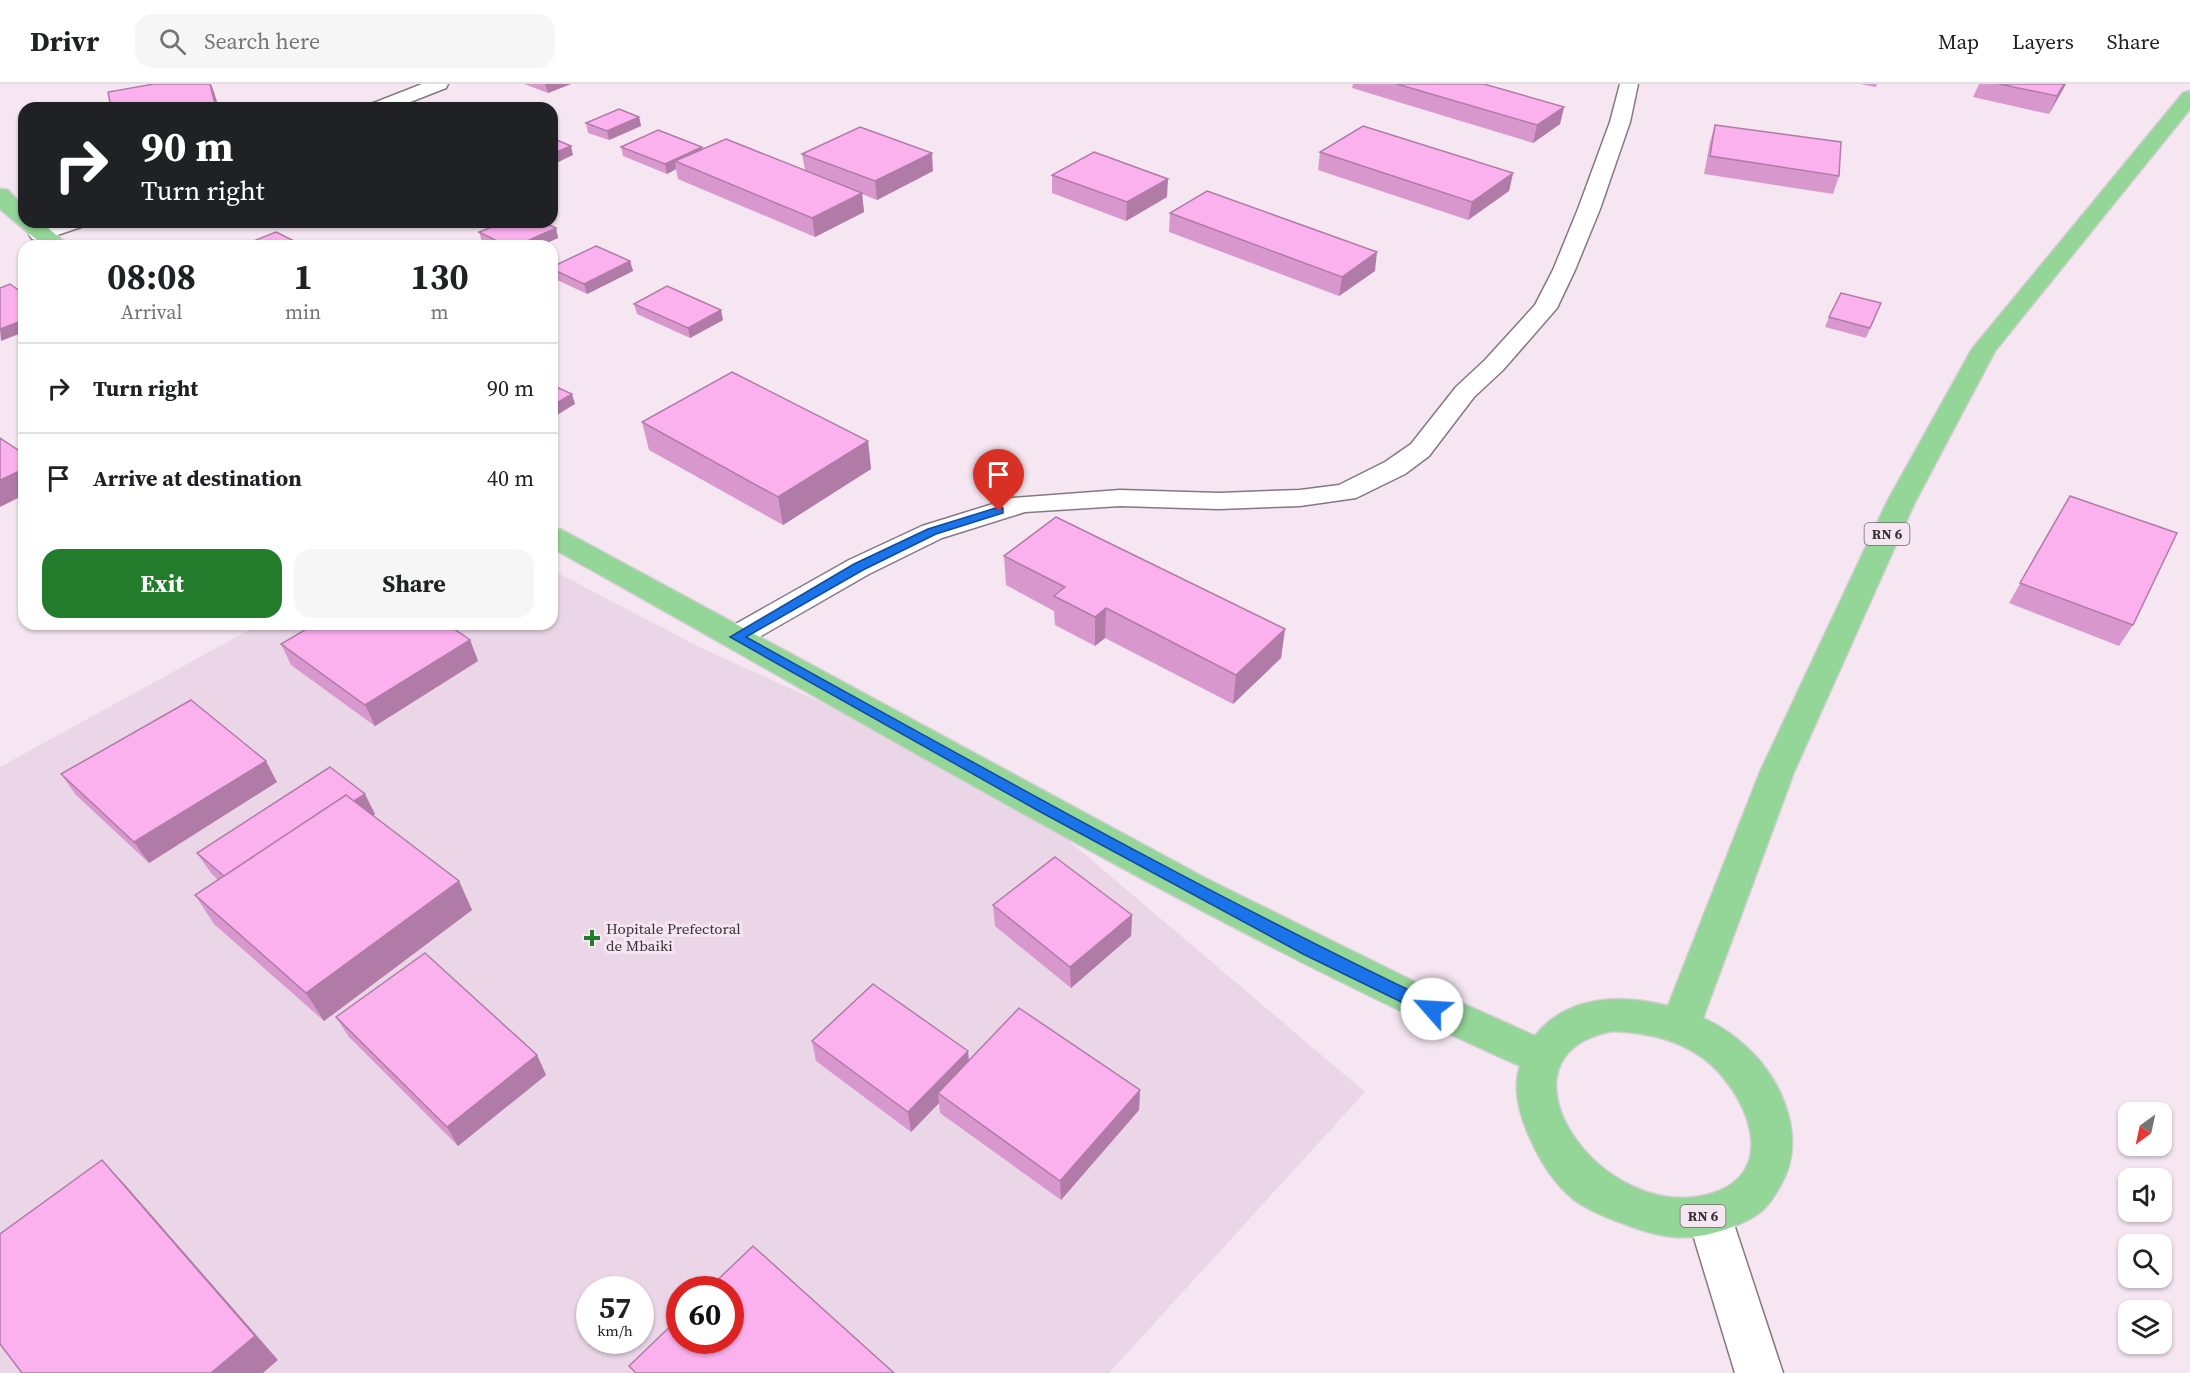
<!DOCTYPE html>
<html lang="en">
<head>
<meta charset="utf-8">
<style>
	body { margin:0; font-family:"Source Serif 4",serif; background:#f6f6f6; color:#202124; height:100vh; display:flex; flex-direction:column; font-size:22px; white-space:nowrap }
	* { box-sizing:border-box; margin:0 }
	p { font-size:20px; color:#757577 }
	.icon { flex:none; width:33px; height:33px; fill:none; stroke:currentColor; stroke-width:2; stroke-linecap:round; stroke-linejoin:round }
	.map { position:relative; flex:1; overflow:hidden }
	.details { position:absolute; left:18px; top:156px; width:540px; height:390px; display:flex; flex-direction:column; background:#fff; border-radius:18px; box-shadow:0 2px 4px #0004 }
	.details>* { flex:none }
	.banner { position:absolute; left:18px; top:18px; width:540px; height:126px; border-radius:18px; box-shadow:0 2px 4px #0004; background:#202124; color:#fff; overflow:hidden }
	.needle { width:39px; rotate:213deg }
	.buttons { position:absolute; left:2118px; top:1018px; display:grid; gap:12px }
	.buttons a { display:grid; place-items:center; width:54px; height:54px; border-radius:12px; background:#fff; box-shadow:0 2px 4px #0004; font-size:30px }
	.speed { position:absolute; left:576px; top:1192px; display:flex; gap:12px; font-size:30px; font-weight:700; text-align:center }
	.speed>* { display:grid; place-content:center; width:78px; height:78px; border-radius:50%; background:#fff; box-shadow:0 2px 4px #0004; line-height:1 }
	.speed small { font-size:15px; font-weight:400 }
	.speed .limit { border:9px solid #d22; background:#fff; color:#111 }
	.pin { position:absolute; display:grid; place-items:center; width:51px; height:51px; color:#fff; margin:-62px -26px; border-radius:50% 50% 50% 0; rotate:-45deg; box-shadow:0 0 6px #0007 }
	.pin .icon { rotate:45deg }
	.me { position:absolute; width:66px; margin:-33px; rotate:296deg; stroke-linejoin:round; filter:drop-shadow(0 0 4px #0008) }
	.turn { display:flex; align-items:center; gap:21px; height:126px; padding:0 24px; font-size:27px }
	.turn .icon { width:78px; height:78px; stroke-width:2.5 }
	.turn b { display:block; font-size:42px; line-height:51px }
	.eta { display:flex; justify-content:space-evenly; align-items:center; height:102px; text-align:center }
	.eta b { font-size:36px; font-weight:700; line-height:42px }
	.cta { display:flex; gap:12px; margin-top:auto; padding:12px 24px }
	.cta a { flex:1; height:69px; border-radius:18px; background:#227c2b; color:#fff; font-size:24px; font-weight:700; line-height:69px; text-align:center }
	.cta a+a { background:#f6f6f6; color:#202124 }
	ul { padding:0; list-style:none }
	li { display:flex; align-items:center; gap:18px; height:90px; padding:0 24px; border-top:2px solid #e0e0e0 }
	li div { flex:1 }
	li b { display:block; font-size:22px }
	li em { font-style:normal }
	header { display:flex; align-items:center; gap:36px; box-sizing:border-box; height:84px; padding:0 30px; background:#fff; border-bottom:2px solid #e0e0e0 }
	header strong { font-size:28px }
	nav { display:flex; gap:33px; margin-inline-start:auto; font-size:21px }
	.search { width:420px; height:54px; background:#f6f6f6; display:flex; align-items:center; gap:15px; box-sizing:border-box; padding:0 21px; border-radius:18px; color:#757577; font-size:22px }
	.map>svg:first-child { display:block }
	.built { fill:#ead6e6; fill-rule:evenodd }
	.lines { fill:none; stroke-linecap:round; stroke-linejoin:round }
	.street-casing { stroke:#857882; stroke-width:3 }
	.primary-casing { stroke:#cfcecf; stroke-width:3 }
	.street { fill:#fff; fill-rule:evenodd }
	.primary { fill:#94d598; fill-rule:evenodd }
	.wall { fill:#d898cd }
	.shaded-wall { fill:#b07ca7 }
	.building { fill:#fbb1ee; stroke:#b07ca7; stroke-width:1.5 }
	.route { fill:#1a73e8; stroke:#114b97; stroke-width:1.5 }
	.poi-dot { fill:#227c2b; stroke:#f5e6f2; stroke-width:2 }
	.labels { text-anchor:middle; stroke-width:6; stroke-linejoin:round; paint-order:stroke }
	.shield { fill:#f5e6f2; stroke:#6f676e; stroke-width:1.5 }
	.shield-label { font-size:14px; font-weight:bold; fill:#363135 }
	.poi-label { font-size:15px; fill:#363135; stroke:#f5e6f2; text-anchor:start }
</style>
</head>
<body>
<header>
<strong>Drivr</strong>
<div class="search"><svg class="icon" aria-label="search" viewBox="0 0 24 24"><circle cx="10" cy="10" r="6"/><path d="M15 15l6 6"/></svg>Search here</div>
<nav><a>Map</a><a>Layers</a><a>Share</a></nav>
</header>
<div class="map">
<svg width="2190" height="1289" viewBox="0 0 2190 1289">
	<rect width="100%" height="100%" fill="#f5e6f2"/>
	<path class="built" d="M552,486L699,563L1002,700L1365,1008L1109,1289H0V683L260,540H552ZM590,1206H640V1257H590ZM680,1206H730V1257H680Z"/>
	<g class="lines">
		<defs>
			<path id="street" d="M422,0H448L446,4L395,24H368L371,20Z
				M1620,0H1638L1630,38L1600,125L1575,186L1557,224L1503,286L1474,313L1429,372L1405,390L1356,414L1300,422L1219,425L1120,422L1025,428L942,454L869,490L747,560L736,563L725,560L721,553L725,546L849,476L922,442L1012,414L1120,406L1219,409L1300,406L1339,401L1385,378L1411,360L1456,303L1485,276L1535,221L1553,186L1578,125L1610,38Z
				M52,138H84L81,143L40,157L32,155L29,150L32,145Z
				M1709,1111L1724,1117L1731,1131L1783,1289H1735L1687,1131L1694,1117Z"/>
			<path id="primary" d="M2190,7V25L1995,267L1915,418L1794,688L1703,934C1743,952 1776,987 1788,1030C1795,1056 1794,1080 1779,1104C1766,1127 1757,1133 1732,1143C1690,1159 1663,1155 1622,1139C1605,1133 1588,1126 1573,1115C1554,1099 1541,1079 1531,1056C1520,1033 1512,1007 1520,982C1187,834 871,641 552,464V443L562,446L1207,795L1415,898L1535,952C1567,911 1621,910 1668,922L1760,688L1887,418L1972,265L2183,9ZM1613,947C1645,949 1676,954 1703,974C1746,1006 1783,1089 1710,1110C1601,1142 1483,971 1613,947Z
				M0,105L8,106L24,123V138H41L69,162H44L0,125Z"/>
		</defs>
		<use href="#street" class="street-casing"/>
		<use href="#primary" class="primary-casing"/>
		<use href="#street" class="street"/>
		<use href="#primary" class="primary"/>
	</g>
	<path class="wall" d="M524,0H571L548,9Z
		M1353,0H1484L1564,23L1560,40L1533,59L1352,4Z
		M1860,0H1877L1876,3Z
		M1979,0H2066L2049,30L1973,13Z
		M639,33L641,42L609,56L588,49L586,39Z
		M1715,41L1839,92L1833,110L1704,90L1710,58Z
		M621,63H702V65L805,86L802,70L933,87L877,116L862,110L864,128L815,153L678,95L676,85L667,90L623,72Z
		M1320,68L1513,89L1509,107L1468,136L1318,86Z
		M1052,91L1167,113L1126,137L1052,109Z
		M1170,129L1375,187L1339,212L1169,148Z
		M426,138H456L441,144Z
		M556,144L558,154L540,162H490L482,158L479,148Z
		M630,177L633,187L587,210L553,194L552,190V183Z
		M634,220L723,236L690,254L637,230Z
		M1877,229L1866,254L1825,243L1829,233Z
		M642,338L868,357L871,385L783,441L649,366Z
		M2070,412L2133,541L2119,562L2009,519Z
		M1004,472L1285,545L1281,574L1233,620L1105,554L1095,562L1055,541L1054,527L1006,501Z
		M470,556L478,577L375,642L291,581L281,560Z
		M61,690L277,698L149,779L76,711Z
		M375,730L373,732L459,797L472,826L324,937L214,840L195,811L218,796L211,789L197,769Z
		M993,821L1132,831L1131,852L1071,904L995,842Z
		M336,933L537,971L546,991L458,1062L349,953Z
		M812,957L969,977L1140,1006L1139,1026L1061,1116L940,1029L939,1019L911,1048L816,977Z"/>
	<path class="shaded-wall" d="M210,0H211L214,8L219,24H216Z
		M545,0H571L548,9Z
		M2064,0H2066L2049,30L2057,12Z
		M1564,23L1560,40L1533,59L1537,41Z
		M639,33L641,42L609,56L607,47Z
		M571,62L573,71L552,81V70Z
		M702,63L704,73L675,77L676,85L667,90L665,80Z
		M932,69L933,87L877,116L875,97Z
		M1513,89L1509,107L1468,136L1472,118Z
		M1168,95L1167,113L1126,137L1127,118Z
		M862,109L864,128L815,153L812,134Z
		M439,138H456L441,144Z
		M556,144L558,154L540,162H516Z
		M1377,168L1375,187L1339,212L1342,193Z
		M630,177L633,187L587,210L584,200Z
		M721,226L723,236L690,254L688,244Z
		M24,236V248L1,257L0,245Z
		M572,310L575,320L552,334V322Z
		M868,357L871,385L783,441L778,413Z
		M24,385V411L0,423V396Z
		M1106,524L1105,554L1095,562V533Z
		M1285,545L1281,574L1233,620L1236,591Z
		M470,556L478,577L375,642L365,621Z
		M266,677L277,698L149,779L134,758Z
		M365,710L375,730L245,819L232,798Z
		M459,797L472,826L324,937L306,909Z
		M1132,831L1131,852L1071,904L1070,883Z
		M968,967L970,987L938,1009L939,1019L911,1048L908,1028Z
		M537,971L546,991L458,1062L447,1043Z
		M1140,1006L1139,1026L1061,1116L1060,1097Z
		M102,1076L127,1103L278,1276L263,1289H211Z"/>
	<path class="building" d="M154,0H210L216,24H111L108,8Z
		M1397,0H1484L1564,23L1537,41Z
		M1999,0H2064L2057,12Z
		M619,25L639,33L607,47L586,39Z
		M1715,41L1841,58L1839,92L1710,72Z
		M1363,42L1513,89L1472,118L1320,68Z
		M860,43L932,69L875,97L802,70Z
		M658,46L702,63L665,80L621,63Z
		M552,54L571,62L552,70Z
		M726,55L862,109L812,134L675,77Z
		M1094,68L1168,95L1127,118L1052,91Z
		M1207,107L1377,168L1342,193L1170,129Z
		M504,138H543L556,144L516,162H507L479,148Z
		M276,148L304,162H241Z
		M596,162L630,177L584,200L552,185V183Z
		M10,200L24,210V236L0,245V204Z
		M667,202L721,226L688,244L634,220Z
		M1841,209L1881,219L1870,244L1829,233Z
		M732,288L868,357L778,413L642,338Z
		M552,301L572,310L552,322Z
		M0,354L24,370V385L0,396Z
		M2070,412L2177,449L2133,541L2020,499Z
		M1056,433L1285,545L1236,591L1106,524L1095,533L1054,512L1065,503L1004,472Z
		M315,540H447L470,556L365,621L281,560Z
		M191,616L266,677L134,758L61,690Z
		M330,683L365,710L354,717L346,711L224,792L197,769Z
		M346,711L459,797L306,909L195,811Z
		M1055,773L1132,831L1070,883L993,821Z
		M425,869L537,971L447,1043L336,933Z
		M873,900L968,967L908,1028L812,957Z
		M1019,924L1140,1006L1060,1097L938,1009Z
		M102,1076L255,1252L211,1289H22L0,1260V1150Z
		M753,1162L894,1289H636L629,1282L680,1233V1257H730V1206H707Z"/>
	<path class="route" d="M999,423L1003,424V429L936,450L863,486L746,553C975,679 1202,808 1438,920L1440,925L1438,930L1432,932L1426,930L1303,870L1037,726L730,553L854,480L928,445Z"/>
	<path class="poi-dot" d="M589 845h6v6h6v6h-6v6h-6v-6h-6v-6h6z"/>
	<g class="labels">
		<g class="shield">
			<rect x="1864.5" y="439" width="45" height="22" rx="4.5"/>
			<rect x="1680.5" y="1121" width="45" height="22" rx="4.5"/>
		</g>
		<g class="shield-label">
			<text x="1887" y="455">RN 6</text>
			<text x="1703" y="1137">RN 6</text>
		</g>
		<g class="poi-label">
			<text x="606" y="850">Hopitale Prefectoral<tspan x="606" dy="17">de Mbaiki</tspan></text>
		</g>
	</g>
</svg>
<div class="buttons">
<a><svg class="needle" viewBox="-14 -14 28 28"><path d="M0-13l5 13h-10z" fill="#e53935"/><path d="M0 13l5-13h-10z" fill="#757577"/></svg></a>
<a><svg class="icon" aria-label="sound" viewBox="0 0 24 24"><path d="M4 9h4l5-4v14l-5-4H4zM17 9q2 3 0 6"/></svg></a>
<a><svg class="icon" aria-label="search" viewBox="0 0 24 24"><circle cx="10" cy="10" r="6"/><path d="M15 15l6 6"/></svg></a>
<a><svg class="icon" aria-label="layers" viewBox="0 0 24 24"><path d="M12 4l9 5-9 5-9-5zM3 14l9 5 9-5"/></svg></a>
</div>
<div class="speed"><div>57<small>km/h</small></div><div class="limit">60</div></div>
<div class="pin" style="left:999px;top:427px;background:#d93025"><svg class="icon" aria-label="arrive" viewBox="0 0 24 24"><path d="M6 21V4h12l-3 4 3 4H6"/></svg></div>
<svg class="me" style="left:1432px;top:925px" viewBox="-20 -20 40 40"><circle r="19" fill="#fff"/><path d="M0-13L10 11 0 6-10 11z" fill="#1a73e8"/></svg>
<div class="banner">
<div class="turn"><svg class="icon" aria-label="right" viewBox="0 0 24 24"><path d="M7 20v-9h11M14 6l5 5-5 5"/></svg><div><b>90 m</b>Turn right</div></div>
</div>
<section class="details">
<div class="eta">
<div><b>08:08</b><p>Arrival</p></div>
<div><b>1</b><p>min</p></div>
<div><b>130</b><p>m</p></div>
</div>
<ul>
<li><svg class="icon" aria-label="right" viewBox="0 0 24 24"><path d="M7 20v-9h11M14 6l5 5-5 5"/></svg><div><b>Turn right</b></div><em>90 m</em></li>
<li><svg class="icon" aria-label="arrive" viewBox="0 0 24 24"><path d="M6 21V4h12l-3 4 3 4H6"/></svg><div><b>Arrive at destination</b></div><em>40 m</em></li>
</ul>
<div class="cta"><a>Exit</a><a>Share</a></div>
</section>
</div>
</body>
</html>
